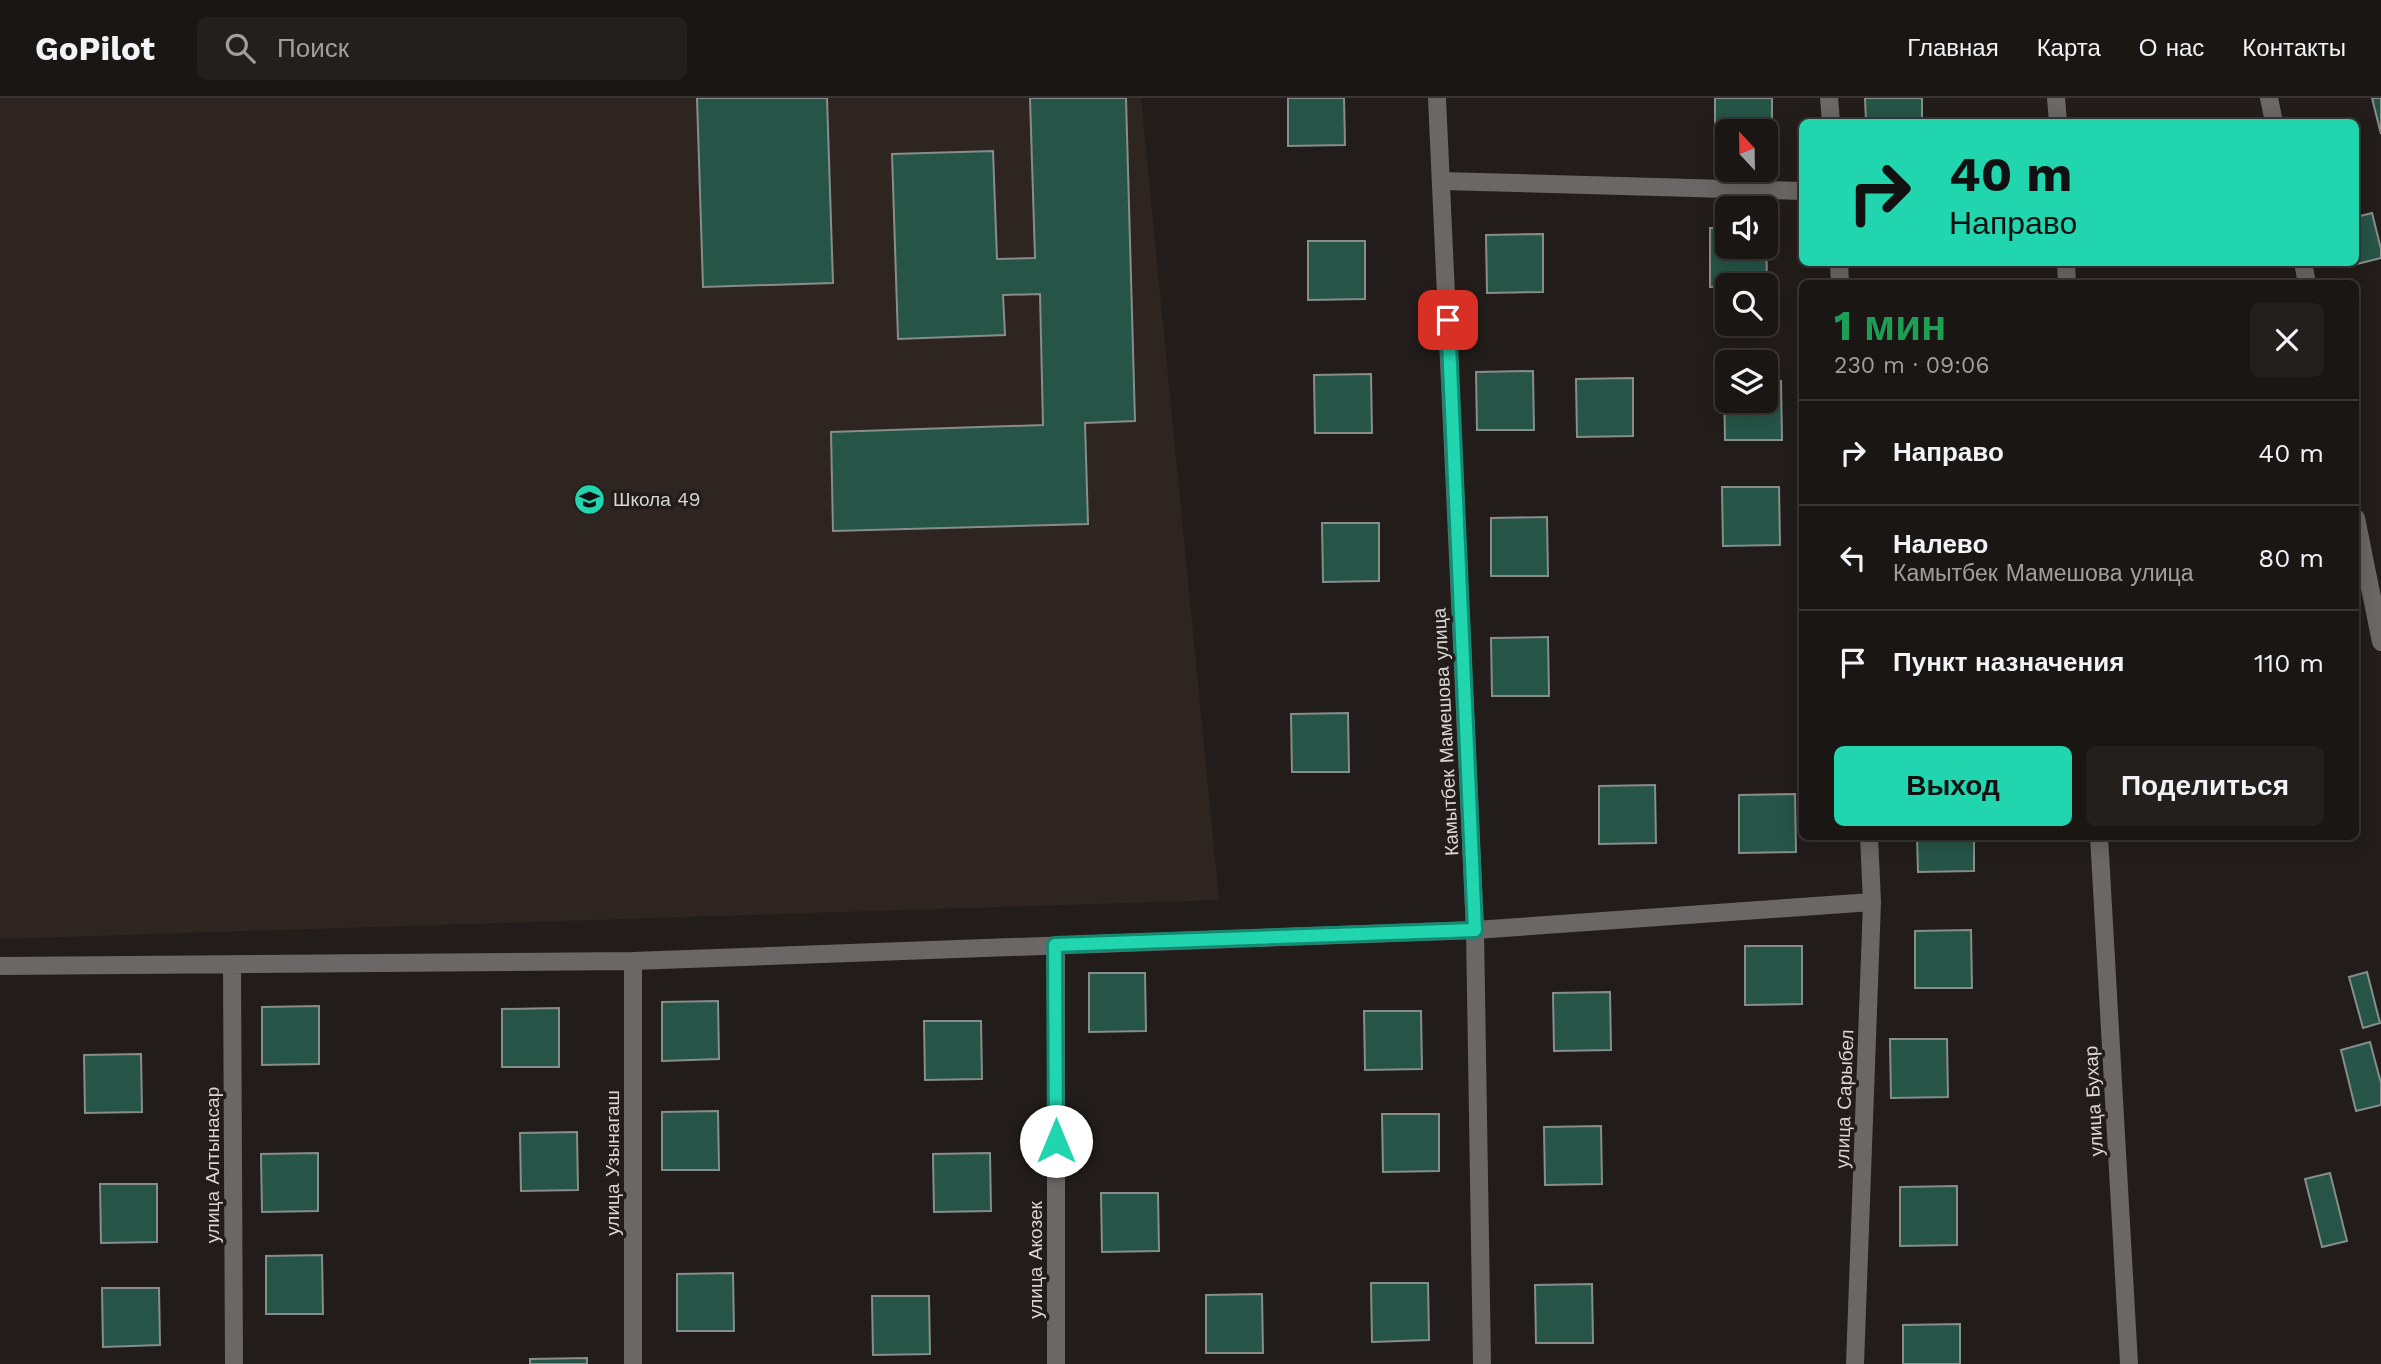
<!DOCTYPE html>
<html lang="ru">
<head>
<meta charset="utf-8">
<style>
	body { margin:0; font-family:"Work Sans",sans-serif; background:#231f1d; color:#f1f3f6; height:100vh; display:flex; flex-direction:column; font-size:26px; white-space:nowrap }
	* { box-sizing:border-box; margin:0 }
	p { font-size:23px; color:#9f9fa0 }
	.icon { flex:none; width:38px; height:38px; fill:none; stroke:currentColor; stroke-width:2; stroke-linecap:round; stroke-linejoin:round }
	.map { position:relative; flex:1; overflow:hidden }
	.panel { position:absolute; left:1799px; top:182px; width:560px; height:560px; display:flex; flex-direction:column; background:#1a1614; border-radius:10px; box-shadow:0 4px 18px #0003,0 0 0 2px #383534 }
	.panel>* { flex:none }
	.hud { position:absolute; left:1799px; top:21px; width:560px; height:147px; border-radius:10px; box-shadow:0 4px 18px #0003,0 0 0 2px #383534; background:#21d5af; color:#111; overflow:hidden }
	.needle { width:46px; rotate:338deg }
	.fabs { position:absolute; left:1715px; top:21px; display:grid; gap:14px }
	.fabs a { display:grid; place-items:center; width:63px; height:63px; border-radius:10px; background:#1a1614; box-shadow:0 4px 18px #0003,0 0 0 2px #383534; font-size:35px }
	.pin { position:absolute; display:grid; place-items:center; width:60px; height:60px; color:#fff; margin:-30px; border-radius:14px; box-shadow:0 4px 10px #0006 }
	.me { position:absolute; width:77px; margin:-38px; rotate:0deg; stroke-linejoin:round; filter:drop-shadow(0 0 5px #0008) }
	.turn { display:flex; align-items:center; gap:24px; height:147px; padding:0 35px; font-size:32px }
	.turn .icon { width:91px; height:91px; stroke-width:2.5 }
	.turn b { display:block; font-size:49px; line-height:60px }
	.round { display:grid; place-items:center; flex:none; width:74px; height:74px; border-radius:10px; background:#231f1d }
	.summary { display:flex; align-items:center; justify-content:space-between; height:119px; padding:0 35px }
	h1 { font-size:42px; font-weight:700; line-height:52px; color:#1e9e55 }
	.primary-button { display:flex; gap:14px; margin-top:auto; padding:14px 35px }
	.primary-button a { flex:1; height:80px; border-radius:10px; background:#21d5af; color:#111; font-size:28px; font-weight:700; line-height:80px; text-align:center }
	.primary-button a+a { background:#231f1d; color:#f1f3f6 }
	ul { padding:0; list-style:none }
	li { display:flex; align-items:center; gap:21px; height:105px; padding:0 35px; border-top:2px solid #383534 }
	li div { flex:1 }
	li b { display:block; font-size:26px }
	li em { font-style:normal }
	header { display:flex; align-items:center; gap:42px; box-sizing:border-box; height:98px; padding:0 35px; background:#1a1614; border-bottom:2px solid #383534 }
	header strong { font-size:33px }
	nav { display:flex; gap:38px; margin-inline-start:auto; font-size:24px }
	.search { width:490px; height:63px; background:#231f1d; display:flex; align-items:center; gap:18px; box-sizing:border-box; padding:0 24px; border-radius:10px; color:#9f9fa0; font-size:26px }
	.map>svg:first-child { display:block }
	.built { fill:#2e2520 }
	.building { fill:#265447; stroke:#878d8b; stroke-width:2 }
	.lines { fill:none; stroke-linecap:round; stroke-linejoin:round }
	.minor { stroke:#6a6766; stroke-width:18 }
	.route-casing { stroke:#158a72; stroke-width:18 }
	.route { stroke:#21d5af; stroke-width:12 }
	.labels { text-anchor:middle; stroke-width:7; stroke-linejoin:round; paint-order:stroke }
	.poi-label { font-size:19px; fill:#d9d6d4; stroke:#221d1b; text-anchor:start }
	.street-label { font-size:19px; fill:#d9d6d4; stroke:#221d1b }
</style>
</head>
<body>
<header>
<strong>GoPilot</strong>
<div class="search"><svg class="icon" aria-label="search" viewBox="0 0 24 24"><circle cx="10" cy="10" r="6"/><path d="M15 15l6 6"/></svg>Поиск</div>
<nav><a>Главная</a><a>Карта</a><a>О нас</a><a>Контакты</a></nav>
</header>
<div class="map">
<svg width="2381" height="1266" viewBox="0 0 2381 1266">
	<rect width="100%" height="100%" fill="#221d1b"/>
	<path class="built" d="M0,0H1141L1219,802L0,841Z"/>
	<path class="building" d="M697,0H827L833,185L703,189Z
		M1030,0H1126L1135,323L1085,325L1088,426L833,433L831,334L1043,327L1040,196L1003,197L1005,237L898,241L892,56L993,53L997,161L1035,160Z
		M1288,0H1344L1345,47L1288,48Z
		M1715,0H1772V31L1715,32Z
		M1865,0H1922V24H1866Z
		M2372,0H2381V36Z
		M2372,115L2381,151V160L2353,167L2352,164H2356V119Z
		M1710,130H1727V149H1766V130L1767,187L1710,189Z
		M1543,136V194L1487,195L1486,137Z
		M1308,143H1365V201L1308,202Z
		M1533,273L1534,332H1477L1476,274Z
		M1371,276L1372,335H1315L1314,277Z
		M1633,280V338L1577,339L1576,281Z
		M1766,283H1781L1782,342H1725L1724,284H1727V303H1766Z
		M1722,389H1779L1780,447L1723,448Z
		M1547,419L1548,478H1491V420Z
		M1322,425H1379V483L1323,484Z
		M1548,539L1549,598H1492L1491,540Z
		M1348,615L1349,674H1292L1291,616Z
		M1655,687L1656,745L1599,746V688Z
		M1795,696L1796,754L1739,755V697Z
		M1917,738H1974V773L1918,774Z
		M1971,832L1972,890H1915V833Z
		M1745,848H1802V906L1745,907Z
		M2367,874L2380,925L2363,930L2349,879Z
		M1089,875H1145L1146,933L1089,934Z
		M1610,894L1611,952L1554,953L1553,895Z
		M718,903L719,961L662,963V904Z
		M319,908V966L262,967V909Z
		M559,910V969H502V911Z
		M1364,913H1421L1422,971L1365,972Z
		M924,923H981L982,981L925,982Z
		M1890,941H1947L1948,999L1891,1000Z
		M2370,944L2381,985V1007L2356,1013L2341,952Z
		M141,956L142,1014L85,1015L84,957Z
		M718,1013L719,1072H662V1014Z
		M1382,1016H1439V1073L1383,1074Z
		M1601,1028L1602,1086L1545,1087L1544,1029Z
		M577,1034L578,1092L521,1093L520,1035Z
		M318,1055V1113L262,1114L261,1056Z
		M990,1055L991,1113L934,1114L933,1056Z
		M2330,1075L2347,1143L2322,1149L2305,1081Z
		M100,1086H157V1144L101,1145Z
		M1957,1088V1147L1900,1148V1089Z
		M1101,1095H1158L1159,1153L1102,1154Z
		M322,1157L323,1216H266V1158Z
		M733,1175L734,1233H677V1176Z
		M1371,1185H1428L1429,1242L1372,1244Z
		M1592,1186L1593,1245H1536L1535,1187Z
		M102,1190H159L160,1247L103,1249Z
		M1262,1196L1263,1255H1206V1197Z
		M872,1198H929L930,1256L873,1257Z
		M1960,1226V1266H1903V1227Z
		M587,1260V1266H530V1261Z"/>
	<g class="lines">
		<path class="minor" d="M1437,0L1475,832L1482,1266
			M1829,0L1831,24
			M2056,0L2058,24
			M2269,0L2274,24
			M1442,83L1802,93
			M1839,164L1840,186
			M2066,164L2067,186
			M2303,164L2307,186
			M2356,420L2381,544
			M2099,738L2129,1266
			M1056,847V1266
			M633,863V1266
			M232,867L234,1266
			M0,868L633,863L1475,832L1872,804
			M1855,1266L1872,804L1869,738"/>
	</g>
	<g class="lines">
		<defs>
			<path id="route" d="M1056,1043L1055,847L1475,832L1448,222"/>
		</defs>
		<use href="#route" class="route-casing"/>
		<use href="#route" class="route"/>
	</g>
	<defs>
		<symbol id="school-disc" viewBox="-11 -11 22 22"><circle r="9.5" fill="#21d5af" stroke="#221d1b"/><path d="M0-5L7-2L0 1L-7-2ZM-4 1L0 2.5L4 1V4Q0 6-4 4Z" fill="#111"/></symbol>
	</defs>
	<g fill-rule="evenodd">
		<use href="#school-disc" x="572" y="384" width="35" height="35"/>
	</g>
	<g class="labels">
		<g class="poi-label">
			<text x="613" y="408">Школа 49</text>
		</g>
		<g class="street-label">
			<text transform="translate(1445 634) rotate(-93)" y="7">Камытбек Мамешова улица</text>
			<text transform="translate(1844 1001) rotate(-88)" y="7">улица Сарыбел</text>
			<text transform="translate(2093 1003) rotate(-93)" y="7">улица Бухар</text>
			<text transform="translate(612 1065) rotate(-90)" y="7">улица Узынагаш</text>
			<text transform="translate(212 1067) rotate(-90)" y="7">улица Алтынасар</text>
			<text transform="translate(1035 1162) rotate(-90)" y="7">улица Акозек</text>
		</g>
	</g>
</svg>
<div class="fabs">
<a><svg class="needle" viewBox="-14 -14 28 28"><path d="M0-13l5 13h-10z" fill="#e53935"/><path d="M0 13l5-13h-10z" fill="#9f9fa0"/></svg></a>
<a><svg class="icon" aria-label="sound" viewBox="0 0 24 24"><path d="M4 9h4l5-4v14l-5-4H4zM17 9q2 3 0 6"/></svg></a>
<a><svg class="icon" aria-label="search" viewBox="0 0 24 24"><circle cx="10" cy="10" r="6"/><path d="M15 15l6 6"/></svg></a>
<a><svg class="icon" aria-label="layers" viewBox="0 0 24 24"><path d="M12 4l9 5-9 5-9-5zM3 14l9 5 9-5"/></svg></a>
</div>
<div class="pin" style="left:1448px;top:222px;background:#d93025"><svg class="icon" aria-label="arrive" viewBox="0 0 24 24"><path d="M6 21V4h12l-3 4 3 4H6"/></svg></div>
<svg class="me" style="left:1056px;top:1043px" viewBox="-20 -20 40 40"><circle r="19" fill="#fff"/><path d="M0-13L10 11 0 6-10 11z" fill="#21d5af"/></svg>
<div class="hud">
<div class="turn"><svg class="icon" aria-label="right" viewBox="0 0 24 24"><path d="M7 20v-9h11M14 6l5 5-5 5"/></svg><div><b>40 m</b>Направо</div></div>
</div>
<section class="panel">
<div class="summary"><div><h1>1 мин</h1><p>230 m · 09:06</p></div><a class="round"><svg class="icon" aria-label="close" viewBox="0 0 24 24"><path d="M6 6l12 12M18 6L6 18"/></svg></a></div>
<ul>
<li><svg class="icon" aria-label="right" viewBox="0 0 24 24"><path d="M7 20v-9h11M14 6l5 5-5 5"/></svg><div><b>Направо</b></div><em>40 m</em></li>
<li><svg class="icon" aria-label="left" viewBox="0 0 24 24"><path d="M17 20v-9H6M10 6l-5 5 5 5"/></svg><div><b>Налево</b><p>Камытбек Мамешова улица</p></div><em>80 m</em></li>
<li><svg class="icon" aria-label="arrive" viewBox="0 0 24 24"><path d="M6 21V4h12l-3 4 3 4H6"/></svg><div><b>Пункт назначения</b></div><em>110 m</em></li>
</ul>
<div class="primary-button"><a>Выход</a><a>Поделиться</a></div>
</section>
</div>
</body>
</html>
